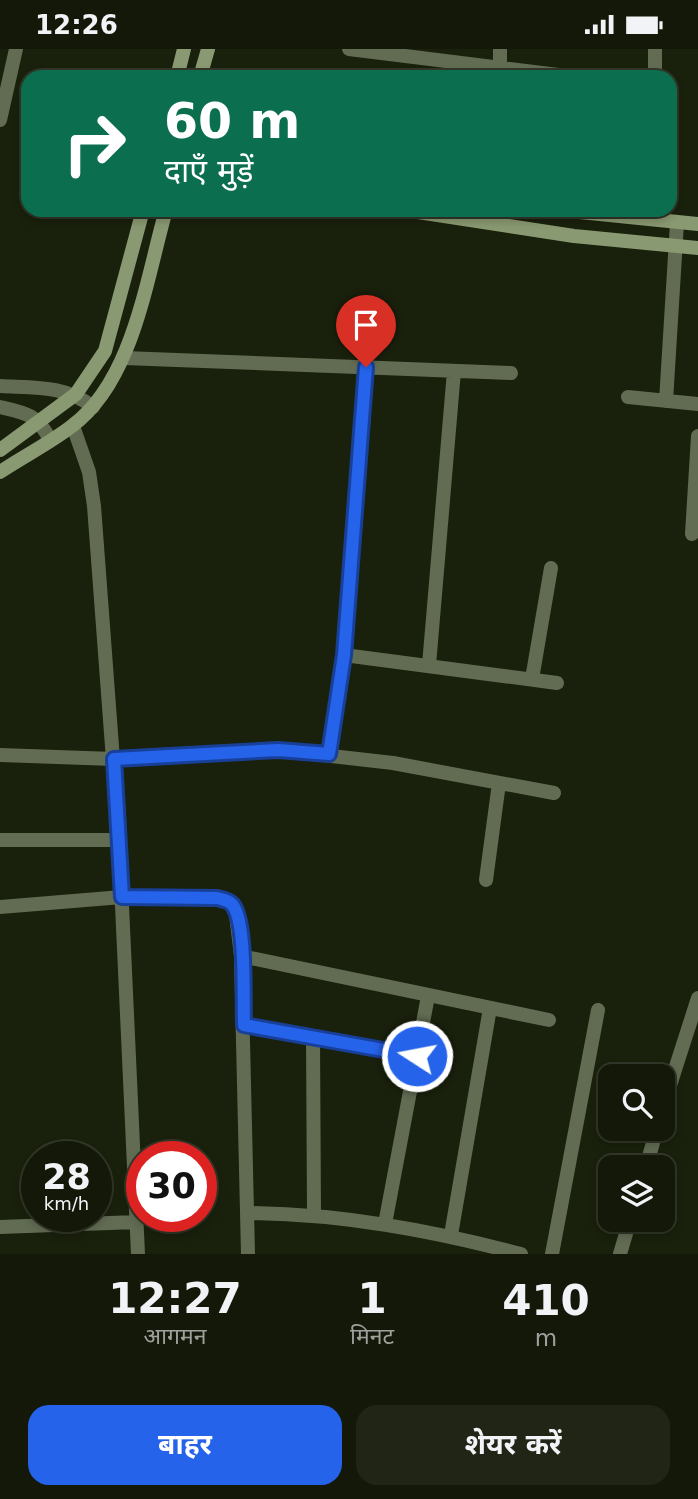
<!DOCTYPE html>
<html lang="hi">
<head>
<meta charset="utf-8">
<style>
	body { margin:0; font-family:"DejaVu Sans","Noto Sans Devanagari",sans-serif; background:#202516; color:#f1f3f6; height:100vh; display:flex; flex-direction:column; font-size:26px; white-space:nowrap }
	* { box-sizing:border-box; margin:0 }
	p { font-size:23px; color:#9da09c }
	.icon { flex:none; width:38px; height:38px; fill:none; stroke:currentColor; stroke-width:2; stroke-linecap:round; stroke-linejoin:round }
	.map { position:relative; height:1205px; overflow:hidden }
	.drawer { display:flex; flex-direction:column; background:#131808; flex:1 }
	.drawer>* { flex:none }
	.banner { position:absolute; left:21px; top:21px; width:656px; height:147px; border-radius:21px; box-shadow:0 4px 10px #0003,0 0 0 2px #323729; background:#0b6e4f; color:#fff; overflow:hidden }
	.buttons { position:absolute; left:598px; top:1015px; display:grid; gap:14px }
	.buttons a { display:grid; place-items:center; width:77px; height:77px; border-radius:14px; background:#131808; box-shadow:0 4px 10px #0003,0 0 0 2px #323729; font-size:35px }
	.speed { position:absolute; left:21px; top:1092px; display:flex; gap:14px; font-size:35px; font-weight:700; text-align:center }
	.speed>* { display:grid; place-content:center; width:91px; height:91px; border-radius:50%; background:#131808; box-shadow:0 4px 10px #0003,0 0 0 2px #323729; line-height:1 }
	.speed small { font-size:18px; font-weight:400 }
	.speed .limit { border:10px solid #d22; background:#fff; color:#111 }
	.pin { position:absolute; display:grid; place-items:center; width:60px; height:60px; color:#fff; margin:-72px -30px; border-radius:50% 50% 50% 0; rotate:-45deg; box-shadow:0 0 7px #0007 }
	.pin .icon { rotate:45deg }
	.me { position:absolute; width:77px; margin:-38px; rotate:281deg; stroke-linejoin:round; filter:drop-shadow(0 0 5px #0008) }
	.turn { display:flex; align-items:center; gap:24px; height:147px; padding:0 28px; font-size:32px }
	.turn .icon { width:91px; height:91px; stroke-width:2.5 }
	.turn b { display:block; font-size:49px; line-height:60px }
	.eta { display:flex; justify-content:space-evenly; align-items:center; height:119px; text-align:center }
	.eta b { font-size:42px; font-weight:700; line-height:49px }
	.action { display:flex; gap:14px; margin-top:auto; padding:14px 28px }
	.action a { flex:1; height:80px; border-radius:21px; background:#2563eb; color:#fff; font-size:28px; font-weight:700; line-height:80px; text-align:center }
	.action a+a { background:#202516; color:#f1f3f6 }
	.status { display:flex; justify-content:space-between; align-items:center; height:49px; padding:0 35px; background:#131808; direction:ltr }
	.status svg { height:19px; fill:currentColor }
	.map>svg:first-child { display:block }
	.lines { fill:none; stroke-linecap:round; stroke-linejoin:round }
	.street { stroke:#626c53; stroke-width:14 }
	.secondary { stroke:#899971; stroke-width:14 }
	.route-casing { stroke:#184099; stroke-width:18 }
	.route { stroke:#2563eb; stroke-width:12 }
</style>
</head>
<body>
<div class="status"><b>12:26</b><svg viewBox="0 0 49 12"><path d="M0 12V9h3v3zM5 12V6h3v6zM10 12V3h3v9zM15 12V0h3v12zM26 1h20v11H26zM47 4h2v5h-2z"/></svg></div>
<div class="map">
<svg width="698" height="1205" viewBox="0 0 698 1205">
	<rect width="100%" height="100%" fill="#19200b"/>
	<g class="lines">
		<path class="street" d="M349,0L575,28
			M500,18V0
			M655,28V0
			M0,71L16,0
			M124,309L511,324
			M0,337C34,339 66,336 93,358
			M628,348L698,355
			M666,352L677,174
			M0,358C27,364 38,366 50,391
			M73,377L89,423L94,457L119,791L138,1205
			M692,485L698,387
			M344,606L557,634
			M429,616L454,322
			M532,630L551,519
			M329,705L344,606L366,318
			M0,706L114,710L278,701L393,714L554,744
			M0,791H119
			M486,831L499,734
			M0,858L122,848L217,849L227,851L235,858L241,907L248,1205
			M241,907L549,971
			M244,976L417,1007
			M313,987L314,1165
			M663,1058L698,949
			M646,1118L657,1080
			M247,1164C342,1165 430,1181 521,1205
			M385,1175L428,947
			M0,1178L137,1173
			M451,1186L490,959
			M552,1205L598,961
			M620,1205L630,1171"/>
		<path class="secondary" d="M177,28L184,0
			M200,28L208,0
			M405,161L574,187L698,199
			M560,161L698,175
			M0,401L76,345L105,302L143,161
			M0,423C24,407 50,394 72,377C133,332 146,231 166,161"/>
	</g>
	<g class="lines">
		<defs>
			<path id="route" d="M366,318L344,606L329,705L278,701L114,710L122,848L217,849C225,851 232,852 235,860C246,882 243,949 244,976L417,1007"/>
		</defs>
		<use href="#route" class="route-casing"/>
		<use href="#route" class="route"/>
	</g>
</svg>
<div class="buttons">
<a><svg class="icon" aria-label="search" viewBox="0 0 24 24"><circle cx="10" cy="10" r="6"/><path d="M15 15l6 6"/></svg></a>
<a><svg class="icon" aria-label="layers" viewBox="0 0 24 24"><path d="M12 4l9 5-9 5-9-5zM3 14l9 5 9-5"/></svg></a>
</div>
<div class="speed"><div>28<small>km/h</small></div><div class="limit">30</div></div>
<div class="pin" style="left:366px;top:318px;background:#d93025"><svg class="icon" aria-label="arrive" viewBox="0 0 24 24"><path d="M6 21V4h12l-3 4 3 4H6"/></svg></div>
<svg class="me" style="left:417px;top:1007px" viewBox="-20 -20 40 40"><circle r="17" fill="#2563eb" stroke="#fff" stroke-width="3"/><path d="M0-11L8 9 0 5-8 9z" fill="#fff"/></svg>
<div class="banner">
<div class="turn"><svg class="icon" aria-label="right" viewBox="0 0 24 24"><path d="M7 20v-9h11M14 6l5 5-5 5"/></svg><div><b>60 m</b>दाएँ मुड़ें</div></div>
</div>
</div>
<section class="drawer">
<div class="eta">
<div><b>12:27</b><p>आगमन</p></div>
<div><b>1</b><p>मिनट</p></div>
<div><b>410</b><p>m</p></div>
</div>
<div class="action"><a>बाहर</a><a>शेयर करें</a></div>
</section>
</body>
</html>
